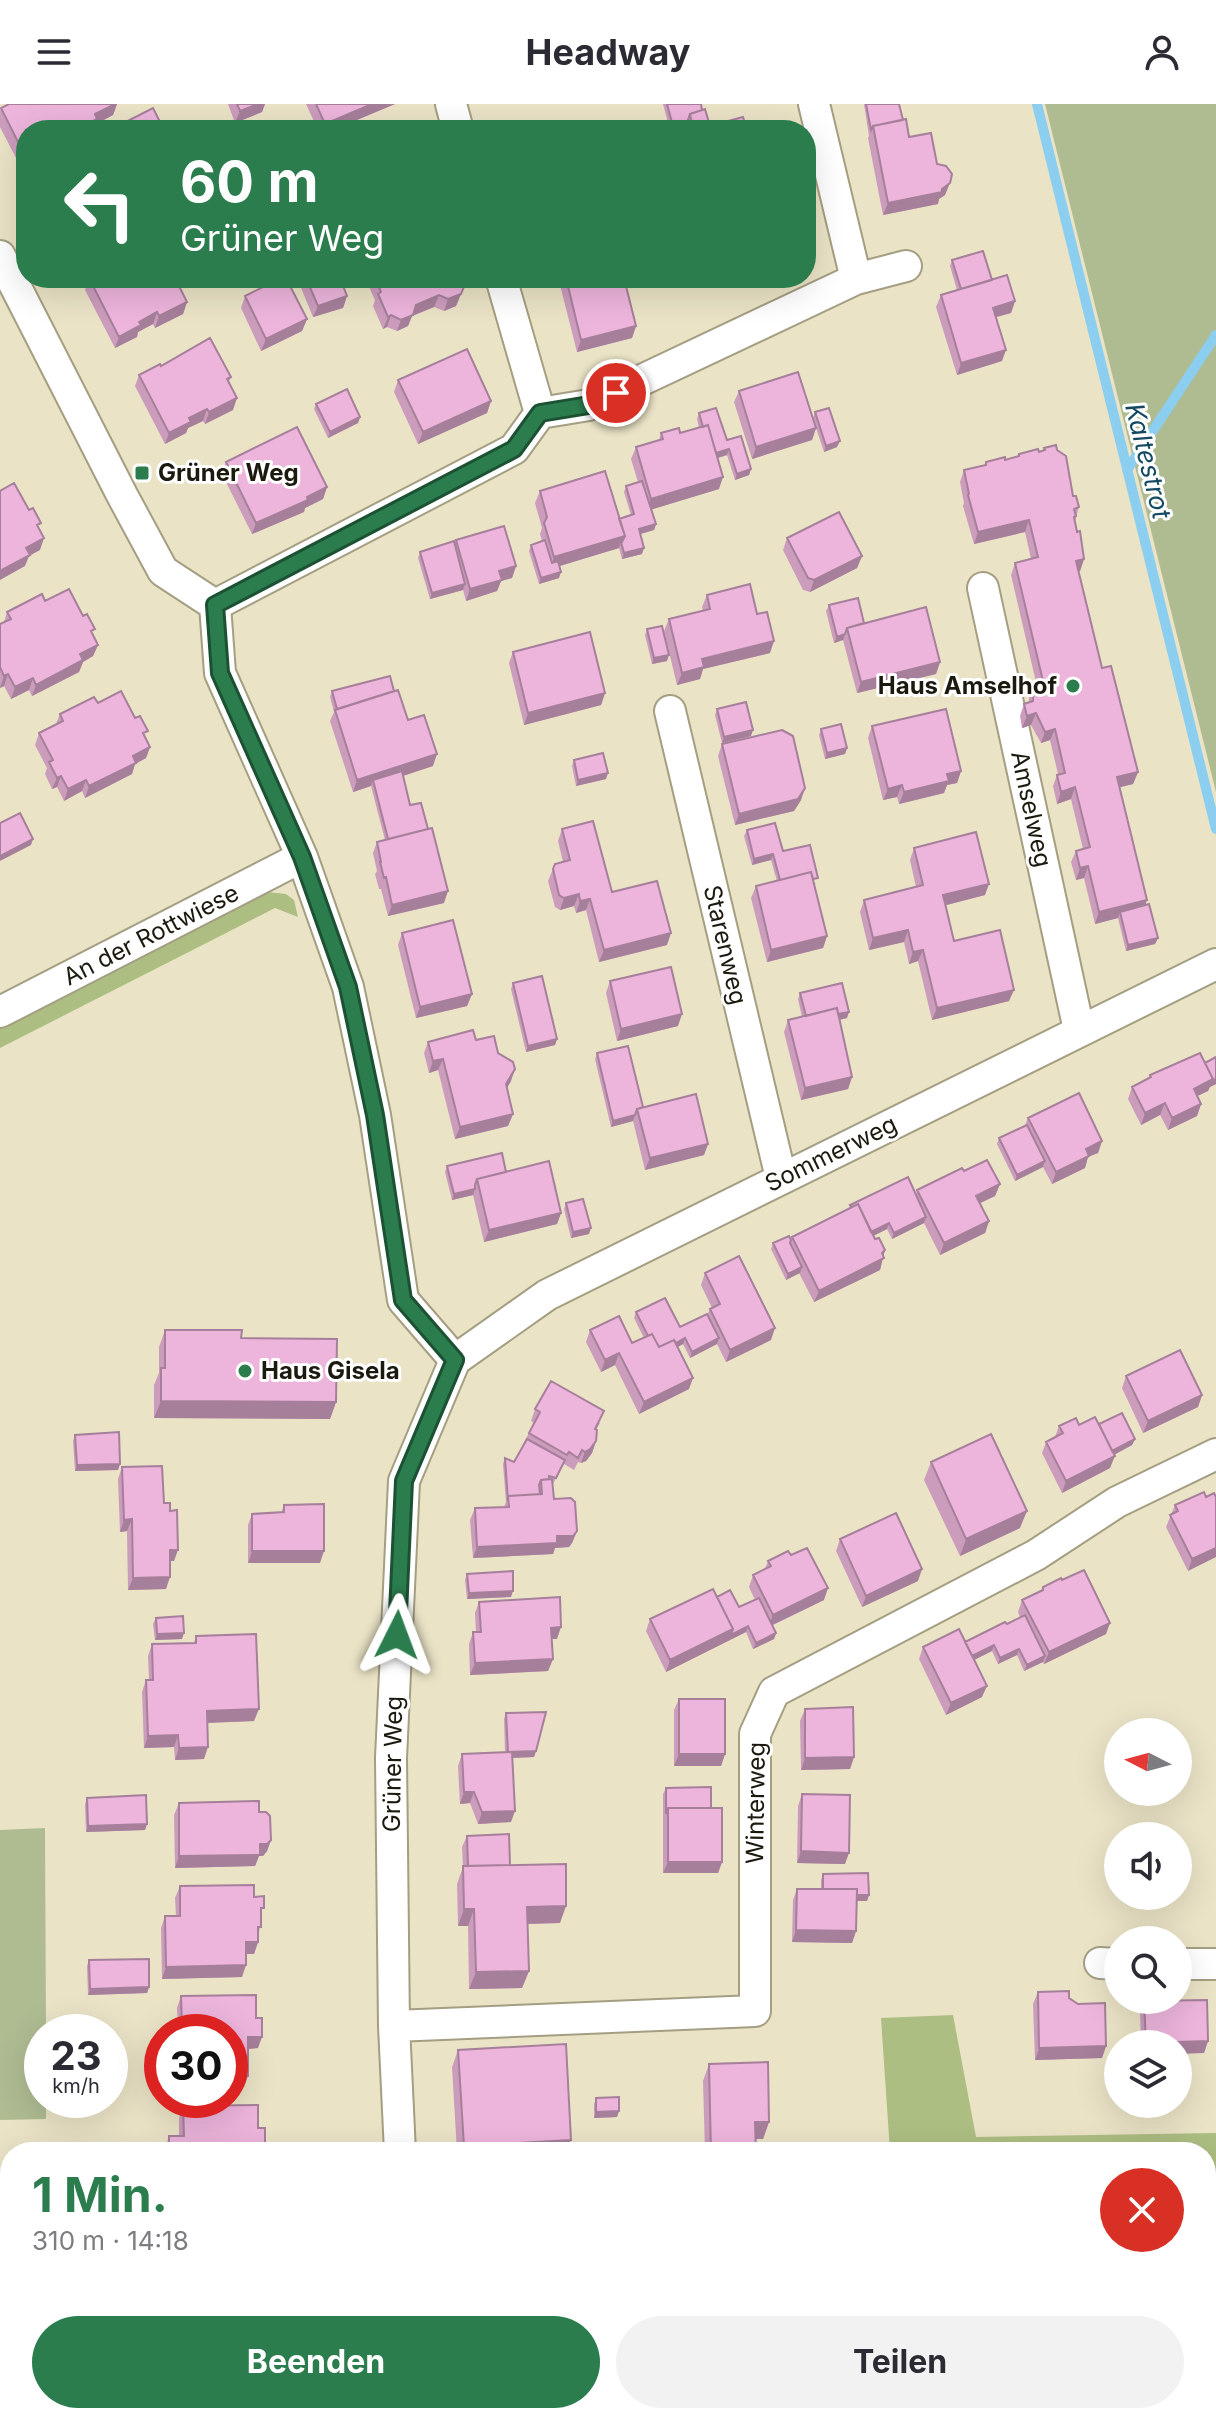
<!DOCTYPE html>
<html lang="de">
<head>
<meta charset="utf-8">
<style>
	body { margin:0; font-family:Inter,sans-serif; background:#f2f2f3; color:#2b2b33; height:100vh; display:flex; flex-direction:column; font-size:30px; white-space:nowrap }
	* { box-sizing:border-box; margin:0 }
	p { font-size:26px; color:#7c7c81 }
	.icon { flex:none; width:44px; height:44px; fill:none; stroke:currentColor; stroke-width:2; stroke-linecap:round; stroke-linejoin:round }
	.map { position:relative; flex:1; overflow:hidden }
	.side { position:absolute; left:0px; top:2038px; width:1216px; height:282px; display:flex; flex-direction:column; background:#fff; border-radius:32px 32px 0 0; box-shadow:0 8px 32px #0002 }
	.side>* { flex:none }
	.guide { position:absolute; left:16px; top:16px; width:800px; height:168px; border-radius:32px; box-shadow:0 8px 32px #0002; background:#2b7d4e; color:#fff; overflow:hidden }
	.needle { width:52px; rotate:276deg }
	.fabs { position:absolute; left:1104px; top:1614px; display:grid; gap:16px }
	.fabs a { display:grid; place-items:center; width:88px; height:88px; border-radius:50%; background:#fff; box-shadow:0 8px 32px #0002; font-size:40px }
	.speed { position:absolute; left:24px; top:1910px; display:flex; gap:16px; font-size:40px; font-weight:700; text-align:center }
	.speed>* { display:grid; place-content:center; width:104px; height:104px; border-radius:50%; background:#fff; box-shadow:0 8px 32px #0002; line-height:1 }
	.speed small { font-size:20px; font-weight:400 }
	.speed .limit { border:12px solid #d22; background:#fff; color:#111 }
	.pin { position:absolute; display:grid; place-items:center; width:68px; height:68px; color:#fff; margin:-34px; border:4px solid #fff; border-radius:50%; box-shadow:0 2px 8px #0007 }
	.me { position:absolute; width:88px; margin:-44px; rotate:3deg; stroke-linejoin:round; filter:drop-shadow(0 0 6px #0008) }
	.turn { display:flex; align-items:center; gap:28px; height:168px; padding:0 32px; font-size:36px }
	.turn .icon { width:104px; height:104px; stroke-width:2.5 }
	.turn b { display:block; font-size:56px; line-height:68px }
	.round { display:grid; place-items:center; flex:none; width:84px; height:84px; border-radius:42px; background:#f2f2f3 }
	.overview { display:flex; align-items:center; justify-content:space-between; height:136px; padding:0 32px }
	h1 { font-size:48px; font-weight:700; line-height:60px; color:#2b7d4e }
	.cta { display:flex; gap:16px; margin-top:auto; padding:16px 32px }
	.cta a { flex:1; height:92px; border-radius:48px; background:#2b7d4e; color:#fff; font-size:32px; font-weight:700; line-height:92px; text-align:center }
	.cta a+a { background:#f2f2f3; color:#2b2b33 }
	header { display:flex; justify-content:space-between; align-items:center; height:104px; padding:0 32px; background:#fff; font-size:36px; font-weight:700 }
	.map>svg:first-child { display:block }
	.green { fill:#afbc92 }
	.forest { fill:#adbe82 }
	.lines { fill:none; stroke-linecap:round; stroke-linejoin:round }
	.stream { stroke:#8bcef0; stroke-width:10 }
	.street-casing { stroke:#a49e82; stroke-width:34 }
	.street { stroke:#fff; stroke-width:30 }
	.wall { fill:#cc9cbd }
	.shaded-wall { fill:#a67f9a }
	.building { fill:#edb5dc; stroke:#a67f9a; stroke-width:2 }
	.route-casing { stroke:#1c5133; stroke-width:20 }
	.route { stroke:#2b7d4e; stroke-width:14 }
	.poi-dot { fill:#2b7d4e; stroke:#fff; stroke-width:3 }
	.labels { text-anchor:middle; stroke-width:6; stroke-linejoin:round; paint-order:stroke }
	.poi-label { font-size:24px; font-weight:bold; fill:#1c1a0f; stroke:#fff; text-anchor:start }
	.street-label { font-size:24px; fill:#1c1a0f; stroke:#fff }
	.water-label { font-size:26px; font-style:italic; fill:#144a61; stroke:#fff }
</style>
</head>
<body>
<header><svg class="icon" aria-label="menu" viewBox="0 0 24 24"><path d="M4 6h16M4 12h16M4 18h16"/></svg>Headway<svg class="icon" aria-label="person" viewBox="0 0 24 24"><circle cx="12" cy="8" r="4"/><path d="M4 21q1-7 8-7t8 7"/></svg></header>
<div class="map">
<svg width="1216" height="2319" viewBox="0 0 1216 2319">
	<rect width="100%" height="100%" fill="#eae3c6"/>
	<path class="green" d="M1045,0H1216V688Z
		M45,1724L46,1928H42V1996H46V2015L0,2016V1726Z
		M1206,2070H1216V2319H903V2310H1206Z"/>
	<path class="forest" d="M267,788L286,790L294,796L298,813L275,804L0,944V925Z
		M953,1911L976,2033L1216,2029V2070H1206V2048H890L881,1914Z"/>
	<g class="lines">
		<path class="stream" d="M1037,0L1216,725
			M1127,366L1216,231
			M1206,2075L1216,2074"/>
		<defs>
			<path id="street" d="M451,0L458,26
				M0,152L122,391L163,467L215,501L220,569L302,753L348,883L375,1011L403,1196L455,1256L404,1377L391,1654L394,1922L400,2048
				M501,174L540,309
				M856,175L906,162
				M983,484L1079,926
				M215,501L514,345L540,309L589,301L856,175L814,0
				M670,607L781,1074
				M0,908L302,753
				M455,1256L547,1191L1216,860
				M1100,1859L1118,1860
				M1178,1860H1216
				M394,1922L755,1907V1630L774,1588L1036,1451L1117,1398L1216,1350
				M411,2310L412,2319"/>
		</defs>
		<use href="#street" class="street-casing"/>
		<use href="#street" class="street"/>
	</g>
	<path class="wall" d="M6,0H117L113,11L96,20L93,26H26V49L16,54L0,23V7L1,4L7,1Z
		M228,0H265L262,8L235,19Z
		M306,0H395L333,26H318Z
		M663,0H701L710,22L747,26H670Z
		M864,0H899L903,16L909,33L937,60L945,91L939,95L938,100L883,111L868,34L869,32Z
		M952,156L992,176L1015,197L1011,209L996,213L1002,257L957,271L936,203L941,191L957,186L950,162Z
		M89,174L181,177L179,182L187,198L183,210L155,224L153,220L138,228L137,233L115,244L85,186Z
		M297,174H340L347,192L343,204L313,213Z
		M365,174H462L465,180L456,202L444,207L434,203L412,212L408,222L397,227L387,223L383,225L373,202L375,196Z
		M563,174H624L636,222L632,234L577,248L560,181Z
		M245,192L307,215L302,227L261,247L241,204Z
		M161,262L231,273L229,278L233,306L205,320L203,317L188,324L186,329L165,340L135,282L139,271Z
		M398,276L491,297L487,309L418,340L394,288Z
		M739,287L813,314L815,308L837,343L824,348L816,324L812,336L752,355L734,298Z
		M316,300L360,313L358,319L328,334L314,305Z
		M699,309L727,336L751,365L749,371L735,376L727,351L718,354L719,385L651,405L656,420L654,426L640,430L642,450L622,455L619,444L559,462V474L539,480L529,447L531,441L542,437L540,430L542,424L535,399L540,387L619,415L631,411L624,388L626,382L638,378L631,355L636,343L659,336L661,329H680L699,324L697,315Z
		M1044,344L1079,403L1075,417L1084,455L1080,467H1079L1102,564L1138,668L1133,680L1119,683L1145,801L1158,834L1155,840L1126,847L1118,814L1095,820L1084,774L1076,776L1071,758L1076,747L1083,745L1071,695L1057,700L1053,682L1057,671L1058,670L1050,636L1041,639L1031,621L1022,624L1020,612L1024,600L1029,599V591L1034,579L1036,578L1011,471L1015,459L1031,455L1025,428L974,440L963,402L964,399L960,378L964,366L984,361L986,358L1005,356L1018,353L1019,350L1039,348L1043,347Z
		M226,358L327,383L323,395L305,404L304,408L252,430L222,370Z
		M787,434L862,452L857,464L810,488L803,486L783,446Z
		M456,436L516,462L512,474L501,477L497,487L466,497L463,486L430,495L418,454L420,448L454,440Z
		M707,491L757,510L770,549L703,565L700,575L677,581L664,527L669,515L703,507L702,503Z
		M45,497L93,531L98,541L93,552L83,558L79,568L32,592L29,586L11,595L4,582L0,584V520L4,518L7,508Z
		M829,501L940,558L936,570L857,589L843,536L834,539L826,507Z
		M647,525L667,557L652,560L645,531Z
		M513,548L605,589L601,601L524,621L509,559Z
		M332,587H394L408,616L433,662L403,672L410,701L444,799L388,812L381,785H379L375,770L377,767L373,749L377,738L385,736L371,682L353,688L330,617L334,608L330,593Z
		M98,599L145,633L150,643L146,654L135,660L132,670L85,694L82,687L64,697L57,683L52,685L45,670L47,664L35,641L39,629L56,620L60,610Z
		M717,605L751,632L722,639L715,611Z
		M872,622L961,667L957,679L947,681L944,689L899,700L897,693L883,696L868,634Z
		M821,625L847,644L845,650L825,655L819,631Z
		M722,640L801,696L794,707L735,721L718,652Z
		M574,656L606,675L576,682L572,662Z
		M562,725L612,788L667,841L599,858L586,806L576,809L574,802L560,806L555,803L548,777L553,765L563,758L558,737Z
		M747,726L783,747L816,780H814L827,832L823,844L767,858L751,794L756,782L777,777L771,756L752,761L744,732Z
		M914,744L985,791L946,801L954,837L1009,897L932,916L918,857L909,860L904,838L869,846L860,808L864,796L916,783L910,756Z
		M402,829L472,890L467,902L416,914L398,841Z
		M610,877L678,922L617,937L606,889Z
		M513,879L557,935L555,941L526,948L511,885Z
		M800,889L847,914L839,916L852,973L848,985L801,996L784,928L788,916L802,913L798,895Z
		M476,936L498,949L511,977L507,984L513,1010L508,1022L455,1035L438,966L429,969L424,949L428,938Z
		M597,949L643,1003L708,1040L704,1051L645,1066L633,1017L611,1023L595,955Z
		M1216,953V980L1210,983L1208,987L1197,992L1201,1000L1197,1012L1168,1026L1160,1011L1141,1021L1128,995L1132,983L1149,974L1150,971L1205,959Z
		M1028,1014L1102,1037L1098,1049L1088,1053L1085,1064L1052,1080L1043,1063L1015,1077L997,1040L999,1034L1025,1021Z
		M447,1062L506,1068L561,1109L557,1120L484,1138L473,1091L452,1096L445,1068Z
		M964,1067L1000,1080L995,1092L980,1099L989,1117L985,1129L940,1151L924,1119L892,1135L887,1125L873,1132L883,1152L880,1166L814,1198L799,1169L786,1176L771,1145L773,1139L791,1136L792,1133L849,1105L850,1101L916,1091L917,1086Z
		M566,1099L589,1130L571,1134L564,1105Z
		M705,1169L771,1236L726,1258L717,1240L690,1254L683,1240L678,1243L689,1285L639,1310L615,1261L601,1268L586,1238L590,1226L632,1239L644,1234L634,1214L636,1208L680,1223L707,1211L710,1205L712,1204L701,1181Z
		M165,1226L241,1234L336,1298L330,1315L154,1314V1281L159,1269V1243Z
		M1126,1272L1202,1291L1198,1303L1143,1329L1122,1284Z
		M535,1305L600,1319L596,1326V1337L592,1349L586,1357L581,1359L578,1358L574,1366L564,1360L553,1380H552L554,1395L577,1427L572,1439L569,1443L555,1444L553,1450L473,1454L470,1416L475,1404L504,1403L506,1398L503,1360L505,1354L514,1358L534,1319L531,1317Z
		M1099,1320L1135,1335L1132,1341L1114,1351L1110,1364L1062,1389L1042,1349L1046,1338L1055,1333L1059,1322Z
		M75,1331L120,1360L118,1366L75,1367L73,1337Z
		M931,1358L1020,1424L960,1452L924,1376Z
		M122,1363L164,1399L174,1457H170L166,1485L128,1486L127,1427L120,1428L118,1375Z
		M1206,1393H1216L1188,1467L1166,1423L1175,1401Z
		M284,1401L320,1459H248V1421L252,1410L281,1409Z
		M840,1435L918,1477L862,1503L836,1447Z
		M768,1457L824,1496L773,1521L776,1529L774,1535L753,1545L746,1528L666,1568L646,1527L650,1515L717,1493L739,1503L755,1496L749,1483L753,1471L765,1465Z
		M467,1470L511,1493L467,1495L465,1476Z
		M1043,1483L1106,1530L1044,1560L1043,1558L1024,1567L1017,1551L998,1560L992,1547L974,1556L982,1593L946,1611L919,1555L923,1543L965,1538L1020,1513L1018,1508L1022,1496L1041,1487Z
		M479,1498L557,1535H551L553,1555L548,1567L470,1571L469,1540L473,1528H476L475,1509Z
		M156,1514L182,1535L155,1536L153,1520Z
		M196,1532L254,1617L207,1619L204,1655L175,1656L174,1643L144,1644L142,1588L146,1576H149L148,1552L152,1540L194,1539Z
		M679,1595L725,1650L721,1662H674V1606Z
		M805,1605L854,1653L850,1665L801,1666L800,1617Z
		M506,1609L536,1647L534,1653L513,1654L511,1718L478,1720L470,1699L460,1700L458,1662L462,1650L505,1648L504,1615Z
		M666,1684L711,1704L722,1758L718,1769H663V1690Z
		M802,1690L845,1760L797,1759L798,1702Z
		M87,1694L147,1720L145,1726L86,1728L85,1700Z
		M179,1699L259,1708L271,1736L267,1747L263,1752H259L255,1762L175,1764L174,1711Z
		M467,1732L510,1761L560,1819L527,1820L529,1867L522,1884L469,1885L468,1822H458L457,1780L463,1763L462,1743Z
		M823,1770L869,1791L867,1797H857L856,1827L852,1839L792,1838L793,1796L797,1785H821V1776Z
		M180,1782L254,1793L261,1813L258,1838L254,1850H246L242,1873L162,1875L161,1824L165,1812H176L175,1794Z
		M89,1856L149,1883L147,1889L88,1891L87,1862Z
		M1038,1888L1069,1894L1106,1942L1102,1954L1035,1956L1033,1900Z
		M181,1892L256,1914L258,1944L248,1945L244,1983L230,1928H165L167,1922H178L177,1904Z
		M1144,1897L1208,1937L1204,1949L1178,1940H1141L1140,1909Z
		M458,1946L566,2048H457L452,1963Z
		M709,1960L769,2018L763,2035H756V2048H705L703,1977Z
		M596,1994L617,2013L594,2014V2000Z
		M183,2002L258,2024L265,2043L263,2048H165V2044L169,2032H179V2014Z
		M79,2310H150L151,2319H78Z"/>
	<path class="shaded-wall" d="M115,0H117L113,11L96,20L93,26H76L95,10Z
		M258,0H265L262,8L235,19L240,7Z
		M372,0H395L333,26H323L325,20Z
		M64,20L62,26H52Z
		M26,39V49L16,54L20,42Z
		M950,79L945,91L939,95L938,100L883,111L888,99L942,85Z
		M461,190L456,202L444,207L448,195Z
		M439,191L434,203L412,212L408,222L397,227L401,216L416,201Z
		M347,192L343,204L313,213L318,202Z
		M1015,197L1011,209L989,215L993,204Z
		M187,198L183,210L155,224L159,212Z
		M157,208L153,220L138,228L137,233L115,244L119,233L139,218Z
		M391,211L387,223L383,225L388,213Z
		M307,215L302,227L261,247L266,235Z
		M636,222L632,234L577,248L581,236Z
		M1006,246L1002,257L957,271L961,259Z
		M237,294L233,306L205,320L209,308Z
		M491,297L487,309L418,340L423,328Z
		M207,305L203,317L188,324L186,329L165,340L169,329L189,314Z
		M360,313L358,319L328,334L330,328Z
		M816,324L812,336L752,355L756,343Z
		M840,337L837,343L824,348L826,342Z
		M729,345L727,351L710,356L713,350Z
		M751,365L749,371L735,376L737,370Z
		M723,373L719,385L647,407L651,395Z
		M327,383L323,395L305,404L304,408L252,430L256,419Z
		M1029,416L1025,428L974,440L978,428Z
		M656,420L654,426L637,431L639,425Z
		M625,432L621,441V438L619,444L550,465L554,453Z
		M44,434L40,446L29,452L25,462L0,476V467L26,444Z
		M644,444L642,450L622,455L624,449Z
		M862,452L857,464L810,488L814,476Z
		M1084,455L1080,467L1072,469L1076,457Z
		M516,462L512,474L501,477L497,487L466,497L470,485L499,467Z
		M561,468L559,474L539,480L541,474Z
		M465,480L463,486L430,495L432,489Z
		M845,530L843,536L834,539L837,533Z
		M774,537L770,549L703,565L700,575L677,581L682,569L702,555Z
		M98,541L93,552L83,558L79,568L32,592L36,581L80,550Z
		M669,551L667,557L652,560L654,554Z
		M940,558L936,570L857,589L861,578Z
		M8,570L4,582L0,584L4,572Z
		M33,574L29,586L11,595L15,583Z
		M605,589L601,601L524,621L528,609Z
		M1036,609L1031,621L1022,624L1027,612Z
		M1055,625L1050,636L1041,639L1045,628Z
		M753,626L751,632L722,639L724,633Z
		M150,643L146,654L135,660L132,670L85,694L89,682L133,652Z
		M847,644L845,650L825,655L827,649Z
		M437,650L433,662L375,681L373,676L371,682L353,688L357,676Z
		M961,667L957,679L947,681L944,689L899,700L904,688L947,670Z
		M1138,668L1133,680L1113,685L1117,673Z
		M608,669L606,675L576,682L578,676Z
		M61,672L57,683L52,685L57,674Z
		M86,676L82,687L64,697L68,685Z
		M902,681L897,693L883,696L888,685Z
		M1075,683L1071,695L1057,700L1061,688Z
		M805,684L801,696L794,707L735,721L739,710Z
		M33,735L31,741L0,757V752Z
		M773,750L771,756L752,761L754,755Z
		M1088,762L1084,774L1076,776L1080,764Z
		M989,780L985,791L939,803L943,791Z
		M448,787L444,799L388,812L392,801Z
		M579,790L574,802L560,806L564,794Z
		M590,795L586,806L576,809L580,797Z
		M1147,796L1143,808H1120L1118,814L1095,820L1099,808Z
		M908,826L904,838L869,846L873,834Z
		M671,829L667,841L599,858L604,846Z
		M827,832L823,844L767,858L771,846Z
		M1158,834L1155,840L1126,847L1128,841Z
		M923,846L918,857L909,860L913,848Z
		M1014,886L1009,897L932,916L937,904Z
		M472,890L467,902L416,914L420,903Z
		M849,908L847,914L805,923L807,917Z
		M682,910L678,922L617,937L621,925Z
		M557,935L555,941L526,948L528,942Z
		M443,955L438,966L429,969L433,957Z
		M515,965L511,977L502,992L506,980Z
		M852,973L848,985L801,996L805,984Z
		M1213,975H1216V980L1210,983L1208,987L1189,996L1194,985Z
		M1165,999L1160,1011L1141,1021L1145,1009Z
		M1201,1000L1197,1012L1168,1026L1172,1014Z
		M513,1010L508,1022L455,1035L460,1023Z
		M635,1011L633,1017L611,1023L613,1017Z
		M1102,1037L1098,1049L1088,1053L1085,1064L1052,1080L1056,1068L1086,1045Z
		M708,1040L704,1051L645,1066L650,1054Z
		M1045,1057L1043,1063L1015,1077L1017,1071Z
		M1000,1080L995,1092L972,1103L976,1092Z
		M475,1085L473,1091L452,1096L454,1090Z
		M561,1109L557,1120L484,1138L489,1126Z
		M926,1113L924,1119L892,1135L894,1129Z
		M989,1117L985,1129L940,1151L944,1139Z
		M889,1119L887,1125L865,1136L867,1130Z
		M591,1124L589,1130L571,1134L573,1128Z
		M885,1146L880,1166L814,1198L819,1187Z
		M802,1163L800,1169L786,1176L788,1170Z
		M775,1224L771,1236L726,1258L730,1246Z
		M685,1234L683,1240L655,1255L657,1249Z
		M719,1234L717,1240L690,1254L692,1248Z
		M619,1249L615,1261L601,1268L605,1256Z
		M693,1274L689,1285L639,1310L644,1298Z
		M1202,1291L1198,1303L1143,1329L1148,1317Z
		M161,1297L336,1298L330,1315L154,1314Z
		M1135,1335L1132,1341L1106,1355L1108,1349Z
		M596,1337L592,1349L586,1357L581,1359L585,1348Z
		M1115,1352L1110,1364L1062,1389L1066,1377Z
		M120,1360L118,1366L75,1367L77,1361Z
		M1027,1407L1020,1424L960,1452L966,1435Z
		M132,1415L127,1427L120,1428L124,1416Z
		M577,1427L572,1439L569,1443L555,1444L553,1450L473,1454L477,1443L557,1432Z
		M1216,1444V1453L1188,1467L1192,1455Z
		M170,1446H178L174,1457H166Z
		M252,1447H324L320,1459H248Z
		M922,1465L918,1477L862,1503L866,1492Z
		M170,1473L166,1485L128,1486L133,1474Z
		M828,1484L824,1496L768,1523L773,1511Z
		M513,1487L511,1493L467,1495L469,1489Z
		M1110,1519L1106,1530L1044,1560L1049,1548Z
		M748,1522L746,1528L666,1568L670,1556L733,1525Z
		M561,1523L557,1535H547L551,1524Z
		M184,1529L182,1535L155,1536L157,1530Z
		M776,1529L774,1535L753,1545L756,1539Z
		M994,1541L992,1547L966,1560L968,1554Z
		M1019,1545L1017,1551L998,1560L1000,1554Z
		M1045,1552L1043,1558L1024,1567L1027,1561Z
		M553,1555L548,1567L470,1571L475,1559Z
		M987,1582L982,1593L946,1611L951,1599Z
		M259,1605L254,1617L203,1619L207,1607Z
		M178,1631L174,1643L144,1644L148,1632Z
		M208,1643L204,1655L175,1656L179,1644Z
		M536,1647L534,1653L505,1654L508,1648Z
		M679,1650H725L721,1662H674Z
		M854,1653L850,1665L801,1666L805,1654Z
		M464,1688H474L470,1699L460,1700Z
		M515,1707L511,1718L478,1720L482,1708Z
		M147,1720L145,1726L86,1728L88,1722Z
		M271,1736L267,1747L263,1752H259L255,1762L175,1764L179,1752L260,1740Z
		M801,1747L849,1749L845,1760L797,1759Z
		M668,1758H722L718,1769H663Z
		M823,1791H869L867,1797H821Z
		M566,1802L560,1819L521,1820L527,1803Z
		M464,1805H474L468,1822H458Z
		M796,1826L856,1827L852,1839L792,1838Z
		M246,1838H258L254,1850H242Z
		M246,1861L242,1873L162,1875L166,1863Z
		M529,1867L522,1884L469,1885L476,1868Z
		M149,1883L147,1889L88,1891L90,1885Z
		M248,1933H262L258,1944L244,1945Z
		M1208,1937L1204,1949L1178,1950V1940H1145Z
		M1106,1942L1102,1954L1035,1956L1039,1944Z
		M230,1972H248L244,1983L230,1984Z
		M619,2007L617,2013L594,2014L596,2008Z
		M755,2018H769L763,2035H749Z
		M571,2036L566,2048H461L464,2042Z
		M250,2043H265L263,2048H248Z"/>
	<path class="building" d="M9,0H115L95,10L97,15L76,26H68L64,20L52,26H26V39L20,42L1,4Z
		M237,0H258L240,7Z
		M316,0H372L325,20Z
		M667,0H701L702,6L690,10L688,16L690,26H674Z
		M866,0H899L903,16L873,22L871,26Z
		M153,4L164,26H110Z
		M705,5L710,22L743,13L747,26H693L690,10Z
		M906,15L909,33L931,29L937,60L946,62L952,70L951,75L950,79L942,85V88L888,99L873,22Z
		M411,18L415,26H393Z
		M579,21L580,26H563Z
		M983,147L992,176L961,185L952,156Z
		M1007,171L1015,197L993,204L1006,246L961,259L941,191Z
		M89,174H179L181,177L177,178L187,198L159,212L157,208L139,218L141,221L119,233Z
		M281,174H286L307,215L266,235L245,192Z
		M306,174H340L347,192L318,202Z
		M375,174H462L465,180L461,190L448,195L439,191L416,201L413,211L401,216L391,211L388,213L378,190L381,188Z
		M566,174H624L636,222L581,236Z
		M210,234L231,273L227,275L237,294L209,308L207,305L189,314L191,318L169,329L139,271L160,260L161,262Z
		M467,245L491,297L423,328L398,276Z
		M798,268L816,324L756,343L739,287Z
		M347,285L360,313L330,328L316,300Z
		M716,304L727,336L741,332L751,365L737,370L729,345L716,349L708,321L703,323L699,309Z
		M829,304L840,337L826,342L815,308Z
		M708,321L723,373L651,395L636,343L663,335L661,329L679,324L680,329Z
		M297,323L327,383L307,393L308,396L256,419L226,358Z
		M1056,341L1057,346L1066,352L1073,392H1076L1079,403L1074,405L1076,412L1074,413L1077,428L1080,427L1084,455L1076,457L1102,564L1111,562L1138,668L1117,673L1147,796L1099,808L1088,762L1080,764L1076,747L1090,743L1075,683L1061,688L1057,671L1065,669L1055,625L1045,628L1036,609L1027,612L1024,600L1033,597L1034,579L1043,577L1015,459L1038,453L1029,416L978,428L968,391L969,390L964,366L986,361V358L1005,353V356L1019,352V350L1038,345L1039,348L1045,346L1044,344Z
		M605,367L625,432L554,453L544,419L547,413L540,387Z
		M642,377L656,420L639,425L644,444L624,449L621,438H622L625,432L619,415L634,410L626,382Z
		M14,379L29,406L33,404L41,419L37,421L44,434L26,444L30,451L0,467V387Z
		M839,408L862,452L814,476L808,474L787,434Z
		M504,422L516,462L499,467L502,476L470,485L456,436Z
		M545,436L552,459L558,457L561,468L541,474L531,441Z
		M454,437L465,480L432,489L420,448Z
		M750,480L757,510L767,508L774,537L702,555L704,563L682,569L669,515L710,505L707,491Z
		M69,485L83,512L87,510L95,525L91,527L98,541L80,550L83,556L36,581L33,574L15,583L8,570L4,572L0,563V520L11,515L7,508L42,490L45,497Z
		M858,494L864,519L847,524L845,530L837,533L829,501Z
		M926,503L940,558L861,578L847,524Z
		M662,522L669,551L654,554L647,525Z
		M590,528L605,589L528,609L513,548Z
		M390,572L394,587L337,605L332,587Z
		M398,586L408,616L424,611L437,650L357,676L335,606Z
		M121,587L135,614L140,612L148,627L143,629L150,643L133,652L136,659L89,682L86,676L68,685L61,672L57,674L49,658L53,656L39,629L63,617L60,610L94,593L98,599Z
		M746,598L753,626L724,633L717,605Z
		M946,605L961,667L947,670L949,677L904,688L902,681L888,685L872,622Z
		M841,620L847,644L827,649L821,625Z
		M782,626L793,632L805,684L798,695L739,710L722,640Z
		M603,649L608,669L578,676L574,656Z
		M402,667L410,701L421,699L428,725L388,735L373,676Z
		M20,709L33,735L0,752V719Z
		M593,717L612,788L657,777L671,829L604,846L590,795L580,797L579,790L564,794L559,791L553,765L555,760L570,756L562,725Z
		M775,719L783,747L810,741L818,774L813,775L811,768L780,776L773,750L754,755L747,726Z
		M432,724L448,787L392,801L386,773L384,774L380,758H381L377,738Z
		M976,728L989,780L943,791L954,837L1000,826L1014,886L937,904L923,846L913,848L908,826L873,834L864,796L923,781L914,744Z
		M811,768L827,832L771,846L756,782Z
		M1149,800L1158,834L1128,841L1120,808Z
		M453,816L472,890L420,903L402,829Z
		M671,863L682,910L621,925L610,877Z
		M542,872L557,935L528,942L513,879Z
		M842,879L849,908L838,910L837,904L806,912L800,889Z
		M837,904L852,973L805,984L788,916Z
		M473,926L476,936L494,932L498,949L513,958L515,965L506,980L513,1010L460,1023L443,955L433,957L428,938Z
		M628,942L643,1003L637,1005L635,1011L613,1017L597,949Z
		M1200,949L1213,975L1194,985L1201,1000L1172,1014L1165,999L1145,1009L1132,983L1151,973L1150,971Z
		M1216,953V975L1212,977L1213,975L1205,959Z
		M1079,989L1102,1037L1086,1045L1089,1052L1056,1068L1028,1014Z
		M696,990L708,1040L650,1054L637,1005Z
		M1027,1021L1045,1057L1017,1071L999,1034Z
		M502,1049L506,1068L477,1075L475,1081V1085L454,1090L447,1062Z
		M987,1056L1000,1080L976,1092L989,1117L944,1139L917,1086L962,1064L964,1067Z
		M549,1057L561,1109L489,1126L477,1075Z
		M908,1073L926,1113L894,1129L889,1119L871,1128L858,1100L852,1103L850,1101Z
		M583,1095L591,1124L573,1128L566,1099Z
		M858,1100L875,1135L879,1134L885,1146L882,1149L884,1154L819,1187L792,1133Z
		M789,1132L791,1136L790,1139L802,1163L788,1170L773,1139Z
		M739,1152L775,1224L730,1246L710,1205L720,1200L705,1169Z
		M665,1194L680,1223L707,1210L719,1234L692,1248L685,1234L676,1239L674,1236L659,1243L652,1230L648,1232L636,1208Z
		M619,1212L632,1239L652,1230L659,1243L674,1236L693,1274L644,1298L619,1249L605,1256L590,1226Z
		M165,1226H242L241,1234L337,1235L336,1298L161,1297V1264H165Z
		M1180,1246L1202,1291L1148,1317L1126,1272Z
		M551,1277L604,1307L595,1325L597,1326L596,1337L590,1345L585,1348L582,1346L578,1354L569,1348L567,1351L529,1329L540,1308L535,1305Z
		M1122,1309L1135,1335L1112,1347L1099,1320Z
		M1095,1313L1115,1352L1066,1377L1046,1338L1063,1329L1059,1322L1076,1314L1079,1321Z
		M119,1328L120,1360L77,1361L75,1331Z
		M991,1330L1027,1407L966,1435L931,1358Z
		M527,1335L565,1356L556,1374L549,1372V1375L541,1376L539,1381L540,1390L508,1392V1397L505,1354L514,1358Z
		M162,1362L164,1399H170V1407L177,1406L178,1446H170V1473L133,1474L132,1415L124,1416L122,1363Z
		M552,1375L554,1395L571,1394L575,1398L577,1427L573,1432H557V1439L477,1443L475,1404L509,1403L508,1392L542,1390L541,1376Z
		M1204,1388L1206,1393L1214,1389L1216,1393V1444L1192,1455L1170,1411L1178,1407L1175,1401Z
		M324,1400V1447H252V1410L284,1408V1401Z
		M896,1409L922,1465L866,1492L840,1435Z
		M807,1444L828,1484L773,1511L753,1471L771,1462L768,1457L788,1447L791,1451Z
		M1084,1466L1110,1519L1049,1548L1022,1496L1043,1486V1483L1061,1474L1062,1476Z
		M513,1467V1487L469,1489L467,1470Z
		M713,1485L733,1525L670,1556L650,1515Z
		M730,1486L739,1503L759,1494L776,1529L756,1539L748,1522L731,1531L733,1525L717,1493Z
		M560,1493L561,1523L551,1524L553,1555L475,1559L473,1528H481L479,1498Z
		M1025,1511L1045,1552L1027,1561L1019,1545L1000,1554L994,1541L972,1552L965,1538L1005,1518L1007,1520Z
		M183,1512L184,1529L157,1530L156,1514Z
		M959,1525L987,1582L951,1599L923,1543Z
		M256,1530L259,1605L207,1607L208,1643L179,1644L178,1631L148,1632L146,1576H153L152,1540L196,1539V1532Z
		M679,1595H725V1650H679Z
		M853,1603L854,1653L805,1654V1605Z
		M546,1608L536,1647L508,1648L506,1609Z
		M512,1648L515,1707L482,1708L474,1688H464L462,1650Z
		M711,1683V1704H668L666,1710V1684Z
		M802,1690L850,1691L849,1749L801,1747Z
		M146,1691L147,1720L88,1722L87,1694Z
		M259,1697V1708H266L270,1712L271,1736L267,1740H260V1751L179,1752V1699Z
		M668,1704H722V1758H668Z
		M509,1730L510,1761L468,1762L467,1732Z
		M566,1760V1802L527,1803L529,1867L476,1868L474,1805H464L463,1762Z
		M868,1769L869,1791H857V1785H823V1770Z
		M254,1781V1793L264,1792V1804H261V1823H258V1838H246V1861L166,1863L165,1812H180V1782Z
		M797,1785H857L856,1827L796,1826Z
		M149,1855V1883L90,1885L89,1856Z
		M1069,1887V1894L1078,1900L1105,1899L1106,1942L1039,1944L1038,1888Z
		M256,1891V1914H262V1933H248V1972H230V1928H167V1922H182L181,1892Z
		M1207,1896L1208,1937L1146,1939L1144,1897Z
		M566,1940L571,2036L464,2042L458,1946Z
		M768,1958L769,2018H755L756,2048H711L709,1960Z
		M619,1993V2007L596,2008V1994Z
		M258,2001V2024H265V2043H250V2048H169V2032H184L183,2002Z
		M85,2310H150L151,2319H85Z
		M162,2310H192V2319H163Z
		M257,2315V2319H200L201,2318Z
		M658,2316V2319H629V2318Z"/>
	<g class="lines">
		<defs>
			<path id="route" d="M397,1531L404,1377L455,1256L403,1196L375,1011L348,883L302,753L220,569L215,501L514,345L540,309L589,301L616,289"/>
		</defs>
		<use href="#route" class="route-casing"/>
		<use href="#route" class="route"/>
	</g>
	<g class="poi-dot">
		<rect x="134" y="361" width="16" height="16" rx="4"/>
		<circle cx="1073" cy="582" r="8"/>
		<circle cx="245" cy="1267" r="8"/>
	</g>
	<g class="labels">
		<g class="poi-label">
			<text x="158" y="377">Grüner Weg</text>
			<text x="1057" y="590" text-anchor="end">Haus Amselhof</text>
			<text x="261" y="1275">Haus Gisela</text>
		</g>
		<g class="street-label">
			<text transform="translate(1031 705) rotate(78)" y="8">Amselweg</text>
			<text transform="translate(151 831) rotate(-27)" y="8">An der Rottwiese</text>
			<text transform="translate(725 841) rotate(77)" y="8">Starenweg</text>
			<text transform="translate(831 1050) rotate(-26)" y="8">Sommerweg</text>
			<text transform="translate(393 1660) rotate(-89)" y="8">Grüner Weg</text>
			<text transform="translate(756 1699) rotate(-89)" y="8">Winterweg</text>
		</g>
		<g class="water-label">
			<text transform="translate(1148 357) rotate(76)" y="9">Kaltestrot</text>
		</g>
	</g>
</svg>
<div class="fabs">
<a><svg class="needle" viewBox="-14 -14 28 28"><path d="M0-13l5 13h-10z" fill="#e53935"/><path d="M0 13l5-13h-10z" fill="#7c7c81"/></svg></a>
<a><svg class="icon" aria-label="sound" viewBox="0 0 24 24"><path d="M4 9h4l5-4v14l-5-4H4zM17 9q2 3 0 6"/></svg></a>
<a><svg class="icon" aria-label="search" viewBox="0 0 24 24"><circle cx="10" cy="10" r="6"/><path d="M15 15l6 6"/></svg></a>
<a><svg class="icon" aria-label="layers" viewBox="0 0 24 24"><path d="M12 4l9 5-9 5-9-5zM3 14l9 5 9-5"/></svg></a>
</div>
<div class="speed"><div>23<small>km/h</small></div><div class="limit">30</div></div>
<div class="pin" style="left:616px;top:289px;background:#d93025"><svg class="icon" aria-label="arrive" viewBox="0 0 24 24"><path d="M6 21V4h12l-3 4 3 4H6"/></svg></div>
<svg class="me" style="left:397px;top:1531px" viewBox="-20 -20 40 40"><path d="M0-17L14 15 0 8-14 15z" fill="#2b7d4e" stroke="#fff" stroke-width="4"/></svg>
<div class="guide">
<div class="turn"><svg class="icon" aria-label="left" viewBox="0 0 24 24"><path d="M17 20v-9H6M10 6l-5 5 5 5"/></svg><div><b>60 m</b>Grüner Weg</div></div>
</div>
<section class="side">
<div class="overview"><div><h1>1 Min.</h1><p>310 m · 14:18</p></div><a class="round" style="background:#d93025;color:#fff"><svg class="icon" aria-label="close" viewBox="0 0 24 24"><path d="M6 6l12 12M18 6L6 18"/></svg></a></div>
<div class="cta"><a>Beenden</a><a>Teilen</a></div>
</section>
</div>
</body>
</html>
